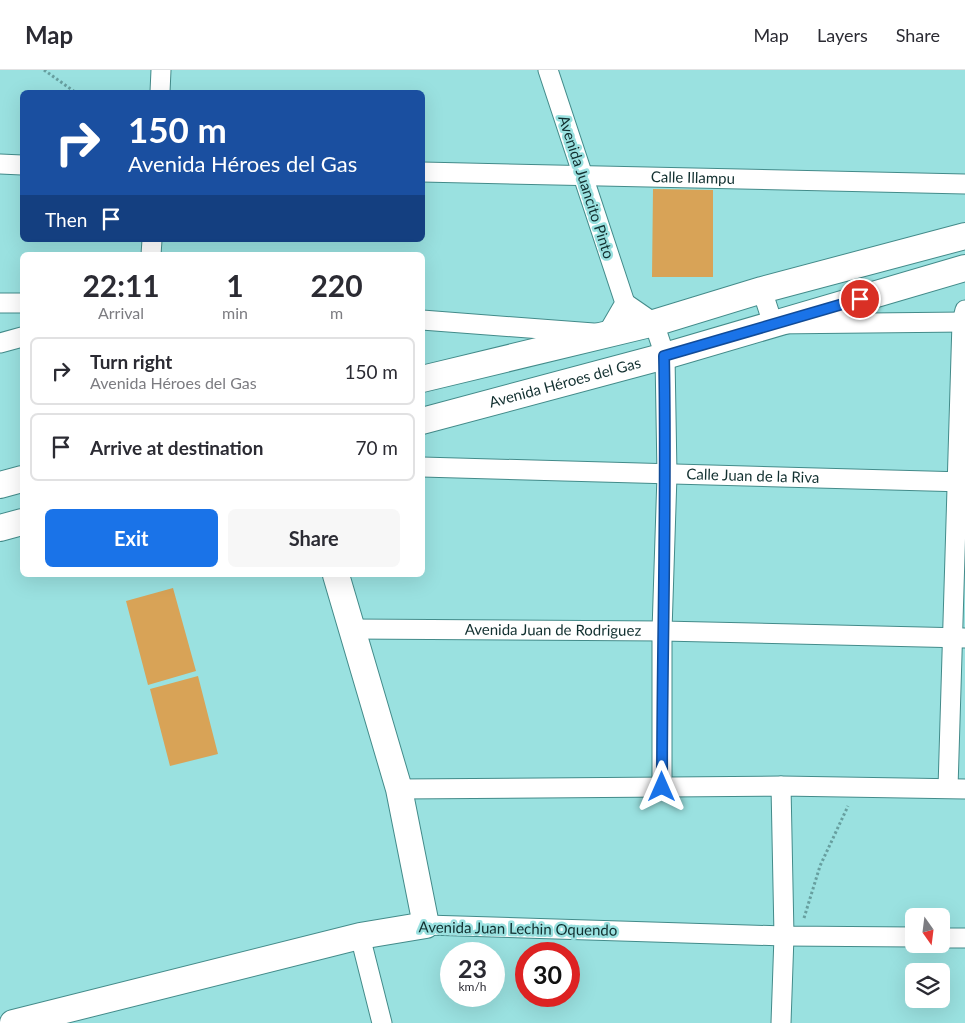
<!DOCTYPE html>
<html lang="en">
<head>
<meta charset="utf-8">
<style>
	body { margin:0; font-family:Lato,sans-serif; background:#f7f7f7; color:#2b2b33; height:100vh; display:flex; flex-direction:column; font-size:19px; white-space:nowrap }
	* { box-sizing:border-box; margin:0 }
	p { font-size:16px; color:#7c7c81 }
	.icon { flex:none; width:28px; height:28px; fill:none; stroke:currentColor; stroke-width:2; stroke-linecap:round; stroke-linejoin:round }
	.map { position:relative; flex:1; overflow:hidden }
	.panel { position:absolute; left:20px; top:182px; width:405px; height:325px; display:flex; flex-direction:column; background:#fff; border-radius:8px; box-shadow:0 5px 20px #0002 }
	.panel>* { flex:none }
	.hud { position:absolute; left:20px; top:20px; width:405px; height:152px; border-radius:8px; box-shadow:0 5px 20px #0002; background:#1a4fa0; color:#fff; overflow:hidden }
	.needle { width:32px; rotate:166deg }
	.fabs { position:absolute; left:905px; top:838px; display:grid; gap:10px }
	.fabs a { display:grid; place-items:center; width:45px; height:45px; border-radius:8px; background:#fff; box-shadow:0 5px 20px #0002; font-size:25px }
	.speed { position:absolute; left:440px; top:872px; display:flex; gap:10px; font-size:25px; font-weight:700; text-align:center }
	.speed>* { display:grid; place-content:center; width:65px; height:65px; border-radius:50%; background:#fff; box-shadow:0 5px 20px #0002; line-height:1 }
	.speed small { font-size:12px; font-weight:400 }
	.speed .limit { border:8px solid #d22; background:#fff; color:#111 }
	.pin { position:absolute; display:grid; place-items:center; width:42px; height:42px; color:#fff; margin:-21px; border:2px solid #fff; border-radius:50%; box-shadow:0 1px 5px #0007 }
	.me { position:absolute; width:55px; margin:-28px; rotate:0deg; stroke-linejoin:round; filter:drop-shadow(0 0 4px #0008) }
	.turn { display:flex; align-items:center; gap:18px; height:105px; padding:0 25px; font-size:22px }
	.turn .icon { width:65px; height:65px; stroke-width:2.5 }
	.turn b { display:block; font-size:35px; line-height:42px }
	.then { display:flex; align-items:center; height:48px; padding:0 25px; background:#0003; gap:10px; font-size:19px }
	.eta { display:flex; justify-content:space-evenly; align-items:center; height:85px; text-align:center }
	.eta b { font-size:30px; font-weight:700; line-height:35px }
	.primary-button { display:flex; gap:10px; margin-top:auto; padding:10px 25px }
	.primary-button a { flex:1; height:58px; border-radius:8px; background:#1a73e8; color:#fff; font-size:20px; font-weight:700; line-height:58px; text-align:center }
	.primary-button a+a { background:#f7f7f7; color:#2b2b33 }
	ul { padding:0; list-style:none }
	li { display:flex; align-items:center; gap:15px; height:68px; margin:0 10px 8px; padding:0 15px; border:2px solid #e1e1e2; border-radius:8px }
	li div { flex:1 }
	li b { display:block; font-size:19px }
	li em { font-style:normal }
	header { display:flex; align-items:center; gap:30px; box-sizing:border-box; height:70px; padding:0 25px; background:#fff; border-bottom:1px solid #e1e1e2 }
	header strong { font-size:24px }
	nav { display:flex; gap:28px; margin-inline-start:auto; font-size:18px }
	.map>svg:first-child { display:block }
	.garden { fill:#d8a357 }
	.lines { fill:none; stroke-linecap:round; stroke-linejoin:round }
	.street-casing { stroke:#438b8a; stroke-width:21 }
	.secondary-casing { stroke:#438b8a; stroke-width:28 }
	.path { stroke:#679f9f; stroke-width:3; stroke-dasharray:2.5 2.5; stroke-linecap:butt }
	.street { stroke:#fff; stroke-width:19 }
	.secondary { stroke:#fff; stroke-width:26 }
	.route-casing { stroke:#114b97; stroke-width:12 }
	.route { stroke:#1a73e8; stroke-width:9 }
	.labels { text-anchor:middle; stroke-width:5; stroke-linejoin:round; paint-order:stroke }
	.street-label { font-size:15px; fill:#112f2f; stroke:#9ae1e0 }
</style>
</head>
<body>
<header>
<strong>Map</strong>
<nav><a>Map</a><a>Layers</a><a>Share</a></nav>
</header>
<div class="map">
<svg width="965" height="953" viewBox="0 0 965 953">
	<rect width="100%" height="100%" fill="#9ae1e0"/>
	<path class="garden" d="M653,119L713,120V207H652Z
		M173,518L196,601L148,615L126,531Z
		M198,606L218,684L170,696L150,619Z"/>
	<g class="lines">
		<defs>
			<g id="street">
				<path d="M160,22L161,0"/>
				<path d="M0,94L22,95"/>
				<path id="s1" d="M422,102L965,114"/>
				<path d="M151,185L152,170"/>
				<path d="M762,220L773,254L965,252"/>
				<path d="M0,233H22"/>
				<path d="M625,233L654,253L665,286L667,405L662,561V717"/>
				<path d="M422,250L607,264L625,233L548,0"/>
				<path d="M0,273L22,267"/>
				<path id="s2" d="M422,397L965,412"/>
				<path id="s3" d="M351,559L662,561L965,568"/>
				<path d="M781,716L784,866L781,953"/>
				<path d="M948,718L962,252L965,240"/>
				<path d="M399,719L781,716L965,719"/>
				<path d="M426,855L784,866L914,867"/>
				<path d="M360,866L382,953"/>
				<path d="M941,868H965"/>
			</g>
			<g id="secondary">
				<path d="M422,309L654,253L762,220L965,166"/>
				<path id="s4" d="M422,351L665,286L965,198"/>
				<path d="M0,415L22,409"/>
				<path d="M0,458L22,452"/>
				<path d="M13,953L360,866L426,855L399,719L336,505"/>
			</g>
		</defs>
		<use href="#street" class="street-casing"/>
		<use href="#secondary" class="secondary-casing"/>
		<path class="path" d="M44,0L75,22
			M804,848L820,796L848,736"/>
		<use href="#street" class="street"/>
		<use href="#secondary" class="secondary"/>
	</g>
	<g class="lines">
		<defs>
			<path id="route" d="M662,717C662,573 667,429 664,286L860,229"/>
		</defs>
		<use href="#route" class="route-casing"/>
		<use href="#route" class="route"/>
	</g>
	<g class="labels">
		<g class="street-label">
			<text dy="5" stroke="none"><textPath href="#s1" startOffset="271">Calle Illampu</textPath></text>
			<text transform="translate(586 117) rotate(72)" y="5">Avenida Juancito Pinto</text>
			<text dy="5" stroke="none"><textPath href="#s4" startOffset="148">Avenida Héroes del Gas</textPath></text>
			<text dy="5" stroke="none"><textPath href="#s2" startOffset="331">Calle Juan de la Riva</textPath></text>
			<text dy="5" stroke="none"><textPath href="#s3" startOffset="202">Avenida Juan de Rodriguez</textPath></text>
			<text transform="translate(518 859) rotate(1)" y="5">Avenida Juan Lechin Oquendo</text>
		</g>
	</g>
</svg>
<div class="fabs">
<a><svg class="needle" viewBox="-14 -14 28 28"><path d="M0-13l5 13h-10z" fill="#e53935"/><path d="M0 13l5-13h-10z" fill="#7c7c81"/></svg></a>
<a><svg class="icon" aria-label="layers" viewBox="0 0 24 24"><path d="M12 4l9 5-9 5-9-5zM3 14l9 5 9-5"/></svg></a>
</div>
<div class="speed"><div>23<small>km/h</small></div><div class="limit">30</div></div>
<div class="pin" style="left:860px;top:229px;background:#d93025"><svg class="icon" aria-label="arrive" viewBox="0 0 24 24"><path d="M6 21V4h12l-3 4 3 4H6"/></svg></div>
<svg class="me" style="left:662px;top:717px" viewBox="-20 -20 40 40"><path d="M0-17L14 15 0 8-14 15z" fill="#1a73e8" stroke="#fff" stroke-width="4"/></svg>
<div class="hud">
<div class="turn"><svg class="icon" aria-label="right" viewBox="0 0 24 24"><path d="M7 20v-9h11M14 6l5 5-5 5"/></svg><div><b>150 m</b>Avenida Héroes del Gas</div></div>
<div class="then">Then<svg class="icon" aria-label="arrive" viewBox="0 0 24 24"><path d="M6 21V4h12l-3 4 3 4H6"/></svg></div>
</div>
<section class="panel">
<div class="eta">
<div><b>22:11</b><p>Arrival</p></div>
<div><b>1</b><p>min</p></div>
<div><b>220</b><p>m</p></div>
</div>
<ul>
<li><svg class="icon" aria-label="right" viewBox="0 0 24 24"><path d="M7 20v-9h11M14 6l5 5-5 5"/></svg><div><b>Turn right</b><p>Avenida Héroes del Gas</p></div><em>150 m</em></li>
<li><svg class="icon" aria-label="arrive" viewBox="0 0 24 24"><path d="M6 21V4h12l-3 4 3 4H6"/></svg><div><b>Arrive at destination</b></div><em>70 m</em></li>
</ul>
<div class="primary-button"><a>Exit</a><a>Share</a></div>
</section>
</div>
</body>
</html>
